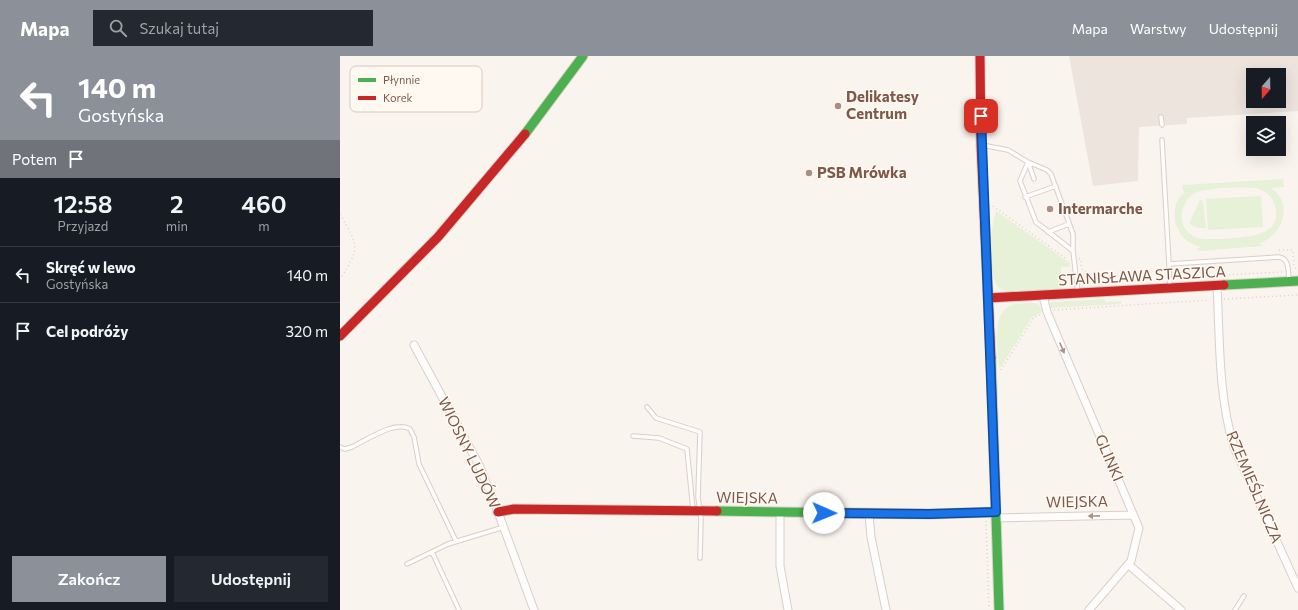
<!DOCTYPE html>
<html lang="pl">
<head>
<meta charset="utf-8">
<style>
	body { margin:0; font-family:Commissioner,sans-serif; background:#242831; color:#f1f3f6; height:100vh; display:flex; flex-direction:column; font-size:15px; white-space:nowrap }
	* { box-sizing:border-box; margin:0 }
	p { font-size:13px; color:#9ea1a6 }
	.icon { flex:none; width:22px; height:22px; fill:none; stroke:currentColor; stroke-width:2; stroke-linecap:round; stroke-linejoin:round }
	.map { position:relative; flex:1; overflow:hidden }
	.sheet { display:flex; flex-direction:column; background:#171b24; width:340px }
	.sheet>* { flex:none }
	.banner { background:#8c9099; color:#fff; overflow:hidden }
	.needle { width:26px; rotate:200deg }
	.fabs { position:absolute; left:906px; top:12px; display:grid; gap:8px }
	.fabs a { display:grid; place-items:center; width:40px; height:40px; border-radius:0px; background:#171b24; box-shadow:0 4px 16px #0002; font-size:20px }
	.pin { position:absolute; display:grid; place-items:center; width:34px; height:34px; color:#fff; margin:-17px; border-radius:8px; box-shadow:0 2px 6px #0006 }
	.me { position:absolute; width:44px; margin:-22px; rotate:91deg; stroke-linejoin:round; filter:drop-shadow(0 0 3px #0008) }
	.turn { display:flex; align-items:center; gap:14px; height:84px; padding:0 12px; font-size:18px }
	.turn .icon { width:52px; height:52px; stroke-width:2.5 }
	.turn b { display:block; font-size:28px; line-height:34px }
	.then { display:flex; align-items:center; height:38px; padding:0 12px; background:#0003; gap:8px; font-size:15px }
	.eta { display:flex; justify-content:space-evenly; align-items:center; height:68px; text-align:center }
	.eta b { font-size:24px; font-weight:600; line-height:28px }
	.button { display:flex; gap:8px; margin-top:auto; padding:8px 12px }
	.button a { flex:1; height:46px; border-radius:0px; background:#8c9099; color:#fff; font-size:16px; font-weight:600; line-height:46px; text-align:center }
	.button a+a { background:#242831; color:#f1f3f6 }
	ul { padding:0; list-style:none }
	li { display:flex; align-items:center; gap:12px; height:56px; padding:0 12px; border-top:1px solid #363941 }
	li div { flex:1 }
	li b { display:block; font-size:15px }
	li em { font-style:normal }
	header { display:flex; align-items:center; gap:24px; box-sizing:border-box; height:56px; padding:0 20px; background:#8c9099; color:#fff }
	header strong { font-size:19px }
	nav { display:flex; gap:22px; margin-inline-start:auto; font-size:14px }
	.search { width:280px; height:36px; background:#242831; display:flex; align-items:center; gap:10px; box-sizing:border-box; padding:0 14px; border-radius:0px; color:#9ea1a6; font-size:15px }
	main { display:flex; flex:1; min-height:0 }
	.map>svg:first-child { display:block }
	.industrial { fill:#ede4de; fill-rule:evenodd }
	.green { fill:#e7f1d7; fill-rule:evenodd }
	.lines { fill:none; stroke-linecap:round; stroke-linejoin:round }
	.lane-casing { stroke:#d8cfc9; stroke-width:5.5 }
	.street-casing { stroke:#d8cfc9; stroke-width:9 }
	.fast-casing { stroke:#dad0ca; stroke-width:11 }
	.jam-casing { stroke:#dad0ca; stroke-width:11 }
	.path { stroke:#ddd3ce; stroke-width:1.5; stroke-dasharray:1 3; stroke-linecap:butt }
	.lane { stroke:#fefdfc; stroke-width:3.5 }
	.street { stroke:#fefdfc; stroke-width:7 }
	.fast { stroke:#4caf50; stroke-width:9 }
	.jam { stroke:#c62828; stroke-width:9 }
	.oneway { fill:#aa9288 }
	.route-casing { stroke:#114b97; stroke-width:10 }
	.route { stroke:#1a73e8; stroke-width:7 }
	.poi-dot { fill:#a98f83; stroke:#fff9f2; stroke-width:1.5 }
	.labels { text-anchor:middle; stroke-width:3; stroke-linejoin:round; paint-order:stroke }
	.poi-label { font-size:15px; font-weight:bold; fill:#7d5949; stroke:#fff9f2; text-anchor:start }
	.street-label { font-size:15px; fill:#7d5949; stroke:#fff9f2 }
	.key { fill:#fff9f2; stroke:#d8c9bf; stroke-width:1 }
	.key-label { font-size:11px; fill:#7d5949 }
</style>
</head>
<body>
<header>
<strong>Mapa</strong>
<div class="search"><svg class="icon" aria-label="search" viewBox="0 0 24 24"><circle cx="10" cy="10" r="6"/><path d="M15 15l6 6"/></svg>Szukaj tutaj</div>
<nav><a>Mapa</a><a>Warstwy</a><a>Udostępnij</a></nav>
</header>
<main>
<section class="sheet">
<div class="banner">
<div class="turn"><svg class="icon" aria-label="left" viewBox="0 0 24 24"><path d="M17 20v-9H6M10 6l-5 5 5 5"/></svg><div><b>140 m</b>Gostyńska</div></div>
<div class="then">Potem<svg class="icon" aria-label="arrive" viewBox="0 0 24 24"><path d="M6 21V4h12l-3 4 3 4H6"/></svg></div>
</div>
<div class="eta">
<div><b>12:58</b><p>Przyjazd</p></div>
<div><b>2</b><p>min</p></div>
<div><b>460</b><p>m</p></div>
</div>
<ul>
<li><svg class="icon" aria-label="left" viewBox="0 0 24 24"><path d="M17 20v-9H6M10 6l-5 5 5 5"/></svg><div><b>Skręć w lewo</b><p>Gostyńska</p></div><em>140 m</em></li>
<li><svg class="icon" aria-label="arrive" viewBox="0 0 24 24"><path d="M6 21V4h12l-3 4 3 4H6"/></svg><div><b>Cel podróży</b></div><em>320 m</em></li>
</ul>
<div class="button"><a>Zakończ</a><a>Udostępnij</a></div>
</section>
<div class="map">
<svg width="958" height="554" viewBox="0 0 958 554">
	<rect width="100%" height="100%" fill="#faf4ee"/>
	<path class="industrial" d="M729,0H958V55L847,62V68L799,71L798,125L753,130ZM913,19H939V45H913Z"/>
	<path class="green" d="M943,123L944,131L931,132C955,149 942,180 918,188H922L923,190L858,195L857,192L862,191C855,189 848,187 843,181C832,169 831,147 844,137L842,129ZM916,132C926,135 932,140 935,150C944,184 897,181 877,183C869,183 862,184 855,181C836,173 839,146 855,137C868,131 901,131 916,132Z
		M921,140L923,171L868,174L866,143Z
		M860,144L863,145L866,172H858L849,168Z
		M656,155L730,207V211H721V219L727,224L725,230L715,234L668,236L658,231C647,215 650,173 656,155Z
		M765,243V246L781,245V248L711,252L708,254L709,248L712,246Z
		M693,247L698,248L703,256L692,261L661,311H659C658,295 651,261 668,251C675,247 684,247 693,247Z"/>
	<g class="lines">
		<defs>
			<path id="lane" d="M821,61L822,69
				M822,84L829,208
				M642,89L668,94L688,106L680,125L696,166L733,195L738,237
				M688,106L707,114L711,118L733,178V195
				M688,106L694,123
				M685,141L716,130
				M708,176L729,168
				M830,231L829,208L939,201C950,203 948,216 949,225
				M307,351L316,362L360,376L358,441L361,463L360,502
				M293,380L319,382L347,393L353,454
				M0,391L5,393L12,391C26,384 56,364 70,373L74,381L79,408L116,485
				M92,496L119,554
				M67,508L108,488L164,471
				M895,554L904,540"/>
			<path id="street" d="M877,230C880,284 878,339 894,391L958,532
				M703,240L707,256L799,472L791,505L749,554
				M74,289L139,409L158,456L194,554
				M440,456V510L448,554
				M529,458L531,481L546,554
				M657,462L793,459
				M789,509L841,554"/>
			<path id="fast" d="M185,78L243,0
				M884,229L958,225
				M651,302L659,554
				M377,455L589,458L656,456"/>
			<path id="jam" d="M640,0L641,89L651,302
				M648,242L884,229
				M0,280L98,181L185,78
				M158,456L174,453L377,455"/>
		</defs>
		<use href="#lane" class="lane-casing"/>
		<use href="#street" class="street-casing"/>
		<use href="#fast" class="fast-casing"/>
		<use href="#jam" class="jam-casing"/>
		<path class="path" d="M653,150L728,204
			M0,158C18,190 21,191 0,223
			M939,194H953L954,209L957,215
			M739,203H741V210
			M742,213L758,227
			M837,214L841,221L942,216
			M819,223L821,214H823
			M884,243L958,239
			M714,254L870,244
			M661,314L694,261L700,259
			M646,465L649,553"/>
		<use href="#lane" class="lane"/>
		<use href="#street" class="street"/>
		<use href="#fast" class="fast"/>
		<use href="#jam" class="jam"/>
	</g>
	<defs><path id="oneway-solid" d="M-6-.8H1V-3.2L6.5 0L1 3.2V.8H-6Z"/></defs>
	<g class="oneway">
		<use href="#oneway-solid" transform="translate(722 292) rotate(67)"/>
		<use href="#oneway-solid" transform="translate(754 460) rotate(179)"/>
	</g>
	<g class="lines">
		<defs>
			<path id="route" d="M484,457L589,458L656,456L641,60"/>
		</defs>
		<use href="#route" class="route-casing"/>
		<use href="#route" class="route"/>
	</g>
	<g class="poi-dot">
		<circle cx="498" cy="50" r="4"/>
		<circle cx="469" cy="117" r="4"/>
		<circle cx="710" cy="153" r="4"/>
	</g>
	<g class="labels">
		<g class="poi-label">
			<text x="506" y="46">Delikatesy<tspan x="506" dy="17">Centrum</tspan></text>
			<text x="477" y="122">PSB Mrówka</text>
			<text x="718" y="158">Intermarche</text>
		</g>
		<g class="street-label">
			<text transform="translate(802 220) rotate(-3)" y="5">STANISŁAWA STASZICA</text>
			<text transform="translate(129 397) rotate(64)" y="5">WIOSNY LUDÓW</text>
			<text transform="translate(769 402) rotate(67)" y="5">GLINKI</text>
			<text transform="translate(914 431) rotate(67)" y="5">RZEMIEŚLNICZA</text>
			<text transform="translate(407 442) rotate(1)" y="5">WIEJSKA</text>
			<text transform="translate(737 446) rotate(-1)" y="5">WIEJSKA</text>
		</g>
	</g>
	<rect x="10" y="10" width="132" height="46" rx="6" class="key"/>
	<rect x="18" y="22" width="18" height="4" fill="#4caf50"/>
	<rect x="18" y="40" width="18" height="4" fill="#c62828"/>
	<g class="key-label">
		<text x="43" y="28">Płynnie</text>
		<text x="43" y="46">Korek</text>
	</g>
</svg>
<div class="fabs">
<a><svg class="needle" viewBox="-14 -14 28 28"><path d="M0-13l5 13h-10z" fill="#e53935"/><path d="M0 13l5-13h-10z" fill="#9ea1a6"/></svg></a>
<a><svg class="icon" aria-label="layers" viewBox="0 0 24 24"><path d="M12 4l9 5-9 5-9-5zM3 14l9 5 9-5"/></svg></a>
</div>
<div class="pin" style="left:641px;top:60px;background:#d93025"><svg class="icon" aria-label="arrive" viewBox="0 0 24 24"><path d="M6 21V4h12l-3 4 3 4H6"/></svg></div>
<svg class="me" style="left:484px;top:457px" viewBox="-20 -20 40 40"><circle r="19" fill="#fff"/><path d="M0-13L10 11 0 6-10 11z" fill="#1a73e8"/></svg>
</div>
</main>
</body>
</html>
